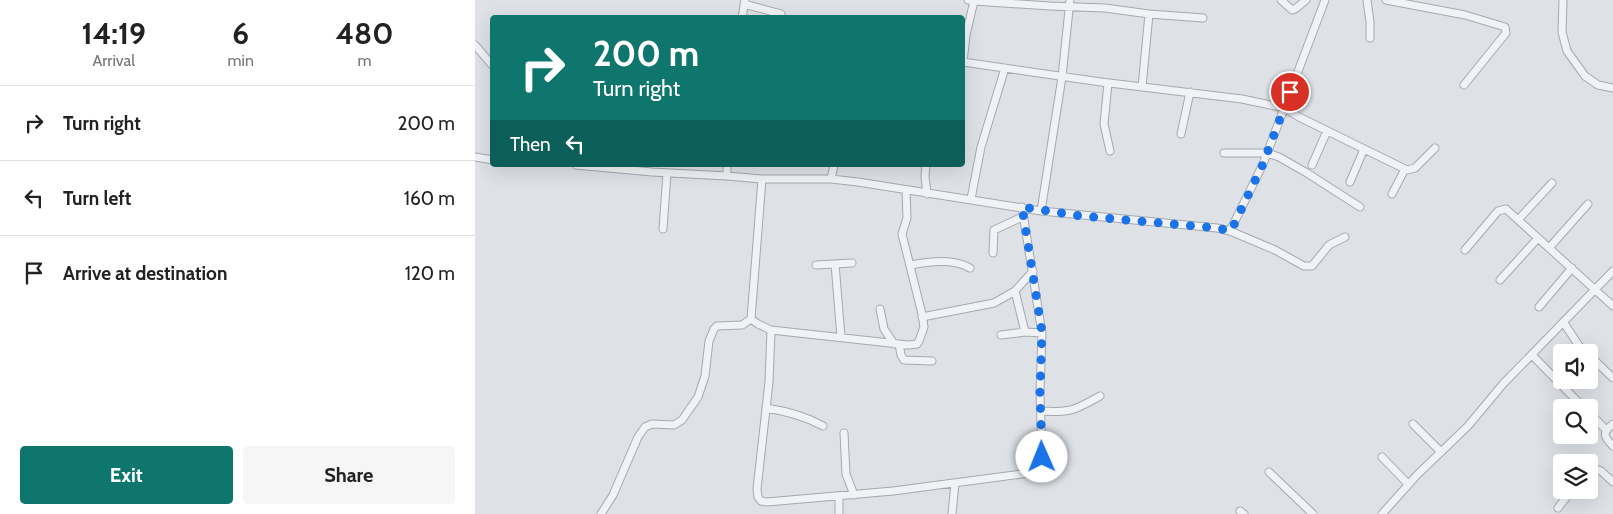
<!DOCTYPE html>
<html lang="en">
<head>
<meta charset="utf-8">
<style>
	body { margin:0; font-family:Cabin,sans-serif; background:#f6f6f6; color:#222; height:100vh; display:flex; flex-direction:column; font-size:19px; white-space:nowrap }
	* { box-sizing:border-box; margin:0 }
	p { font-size:16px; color:#767676 }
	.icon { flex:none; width:28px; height:28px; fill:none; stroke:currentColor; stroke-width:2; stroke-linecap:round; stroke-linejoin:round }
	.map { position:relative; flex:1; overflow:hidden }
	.panel { display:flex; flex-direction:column; background:#fff; width:475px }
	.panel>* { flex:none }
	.hud { position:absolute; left:15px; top:15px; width:475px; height:152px; border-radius:5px; box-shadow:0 5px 20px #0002; background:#0f766e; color:#fff; overflow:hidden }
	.tools { position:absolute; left:1078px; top:344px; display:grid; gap:10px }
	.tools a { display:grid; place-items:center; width:45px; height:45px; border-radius:5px; background:#fff; box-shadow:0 5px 20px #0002; font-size:25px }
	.pin { position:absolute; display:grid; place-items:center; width:42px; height:42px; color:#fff; margin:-21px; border:2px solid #fff; border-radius:50%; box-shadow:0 1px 5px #0007 }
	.me { position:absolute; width:55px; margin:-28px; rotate:359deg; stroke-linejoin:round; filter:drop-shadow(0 0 4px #0008) }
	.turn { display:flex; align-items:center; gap:18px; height:105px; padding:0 20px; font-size:22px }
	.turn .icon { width:65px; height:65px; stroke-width:2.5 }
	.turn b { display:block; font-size:35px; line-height:42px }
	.then { display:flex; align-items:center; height:48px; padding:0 20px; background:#0003; gap:10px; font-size:19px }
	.eta { display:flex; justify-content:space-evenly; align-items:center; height:85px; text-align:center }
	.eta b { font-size:30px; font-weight:800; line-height:35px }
	.button { display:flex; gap:10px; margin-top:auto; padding:10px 20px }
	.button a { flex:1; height:58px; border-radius:5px; background:#0f766e; color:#fff; font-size:20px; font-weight:800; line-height:58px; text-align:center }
	.button a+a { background:#f6f6f6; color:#222 }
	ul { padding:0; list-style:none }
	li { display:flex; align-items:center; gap:15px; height:75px; padding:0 20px; border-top:1px solid #e0e0e0 }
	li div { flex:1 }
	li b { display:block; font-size:19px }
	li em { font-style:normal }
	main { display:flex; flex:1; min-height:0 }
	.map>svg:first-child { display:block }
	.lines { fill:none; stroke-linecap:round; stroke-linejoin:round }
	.minor-casing { stroke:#a4a9b0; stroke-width:9 }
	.minor { stroke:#f1f2f5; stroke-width:7 }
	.route { stroke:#1a73e8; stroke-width:9; stroke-dasharray:0 16.2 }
</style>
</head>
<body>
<main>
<section class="panel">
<div class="eta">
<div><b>14:19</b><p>Arrival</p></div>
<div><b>6</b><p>min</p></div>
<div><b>480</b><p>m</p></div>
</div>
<ul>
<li><svg class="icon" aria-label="right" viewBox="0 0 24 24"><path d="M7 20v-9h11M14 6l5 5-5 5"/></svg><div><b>Turn right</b></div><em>200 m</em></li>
<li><svg class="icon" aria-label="left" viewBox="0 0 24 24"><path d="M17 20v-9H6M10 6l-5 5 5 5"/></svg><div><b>Turn left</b></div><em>160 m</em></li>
<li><svg class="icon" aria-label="arrive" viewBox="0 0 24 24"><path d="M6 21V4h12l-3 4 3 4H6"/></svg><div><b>Arrive at destination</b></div><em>120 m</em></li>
</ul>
<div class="button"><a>Exit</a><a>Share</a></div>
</section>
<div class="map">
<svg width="1138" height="514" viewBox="0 0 1138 514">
	<rect width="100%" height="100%" fill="#dee2e7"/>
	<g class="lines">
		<defs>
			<path id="minor" d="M806,0L817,10L820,9L831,0
				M892,0L895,22V38
				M911,0L990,15L1030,27L1031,33L989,85
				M1088,0L1087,32L1092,51L1110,76L1123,85L1138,88
				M499,1L575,6L630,8L674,14L728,18
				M269,4L306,14
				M267,18L270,0
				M0,45L18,66
				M488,62L626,82L767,99L809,108L824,117L932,170L940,168L960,148
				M488,62L491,35L499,1L493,0
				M633,83L629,124L635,151
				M667,87L674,14
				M706,134L715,92
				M749,153H792L804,157L832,173L885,207
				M0,157L18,160
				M101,165L177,172L252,176
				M252,165V176L287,179L276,319L283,324L296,330L294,382L282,489L283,497L286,501L292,502L418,491L555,473C563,469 566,466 567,457L565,392L567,333L547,207
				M451,165L450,176L452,194
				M837,165L852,131
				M287,179H356L383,182L566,211L742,228L755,231L800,250L829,266H837L854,245L870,237
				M356,179L359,165
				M875,182L889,149
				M917,194L930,169
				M496,199L506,147L530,68
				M566,211L587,77L595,0
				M1043,220L1077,183
				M188,229L192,173
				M755,231L788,164L850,0
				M1074,248L1113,204
				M990,250L1023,211L1031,209L1138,306
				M518,253L519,230L547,217
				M360,264L366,337
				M341,265L377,263
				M435,265C454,262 477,258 495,268
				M558,271L540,291L550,332L567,333
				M1025,280L1063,238
				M1064,307L1097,268
				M405,309L409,329L419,344
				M447,317L519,303L540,291
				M1089,323L1104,346L1111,352
				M296,330L433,345L442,344L444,341L449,327L447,314L427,234L432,218L431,190
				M526,335L550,332
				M424,344L426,355L429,360L457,361
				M1057,355L1109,408
				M1114,355L1138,378
				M291,408C311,411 330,416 348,426
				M566,411C595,413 600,410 625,396
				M1114,412L1131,430
				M938,424L966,452
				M1138,424C1127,433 1128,436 1138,446
				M369,433L371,474L379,495
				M907,457L933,484
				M794,472L838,514
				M1114,473L1118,468L1126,471L1138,482
				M364,496V514
				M1083,508L1097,490
				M765,511L769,514
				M126,514L138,495L163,437L170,427L177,424L199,425L207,420L223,397L230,376L234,341L239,329L242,326L267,325L276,319
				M477,514L480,483
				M907,514L942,475L993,426L1028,384L1138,271"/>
		</defs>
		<use href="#minor" class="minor-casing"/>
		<use href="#minor" class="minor"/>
	</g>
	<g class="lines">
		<path class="route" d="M567,457L565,392L567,332L547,207L606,216L742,228L756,231L788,164L815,92"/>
	</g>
</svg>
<div class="tools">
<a><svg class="icon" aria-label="sound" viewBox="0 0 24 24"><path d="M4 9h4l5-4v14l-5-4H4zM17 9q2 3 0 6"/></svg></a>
<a><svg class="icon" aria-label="search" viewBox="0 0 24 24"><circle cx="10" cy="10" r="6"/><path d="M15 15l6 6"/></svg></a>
<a><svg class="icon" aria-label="layers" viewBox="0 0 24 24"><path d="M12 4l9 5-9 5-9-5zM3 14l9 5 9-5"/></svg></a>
</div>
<div class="pin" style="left:815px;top:92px;background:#d93025"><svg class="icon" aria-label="arrive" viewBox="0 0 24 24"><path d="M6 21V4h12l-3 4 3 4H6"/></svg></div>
<svg class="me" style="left:567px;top:457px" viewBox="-20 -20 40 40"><circle r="19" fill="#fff"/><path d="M0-13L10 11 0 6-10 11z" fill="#1a73e8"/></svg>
<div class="hud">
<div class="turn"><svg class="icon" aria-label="right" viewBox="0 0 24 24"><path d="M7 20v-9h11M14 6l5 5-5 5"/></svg><div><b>200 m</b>Turn right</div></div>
<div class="then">Then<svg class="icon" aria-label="left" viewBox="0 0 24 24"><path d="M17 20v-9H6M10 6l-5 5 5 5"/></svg></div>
</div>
</div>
</main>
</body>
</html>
